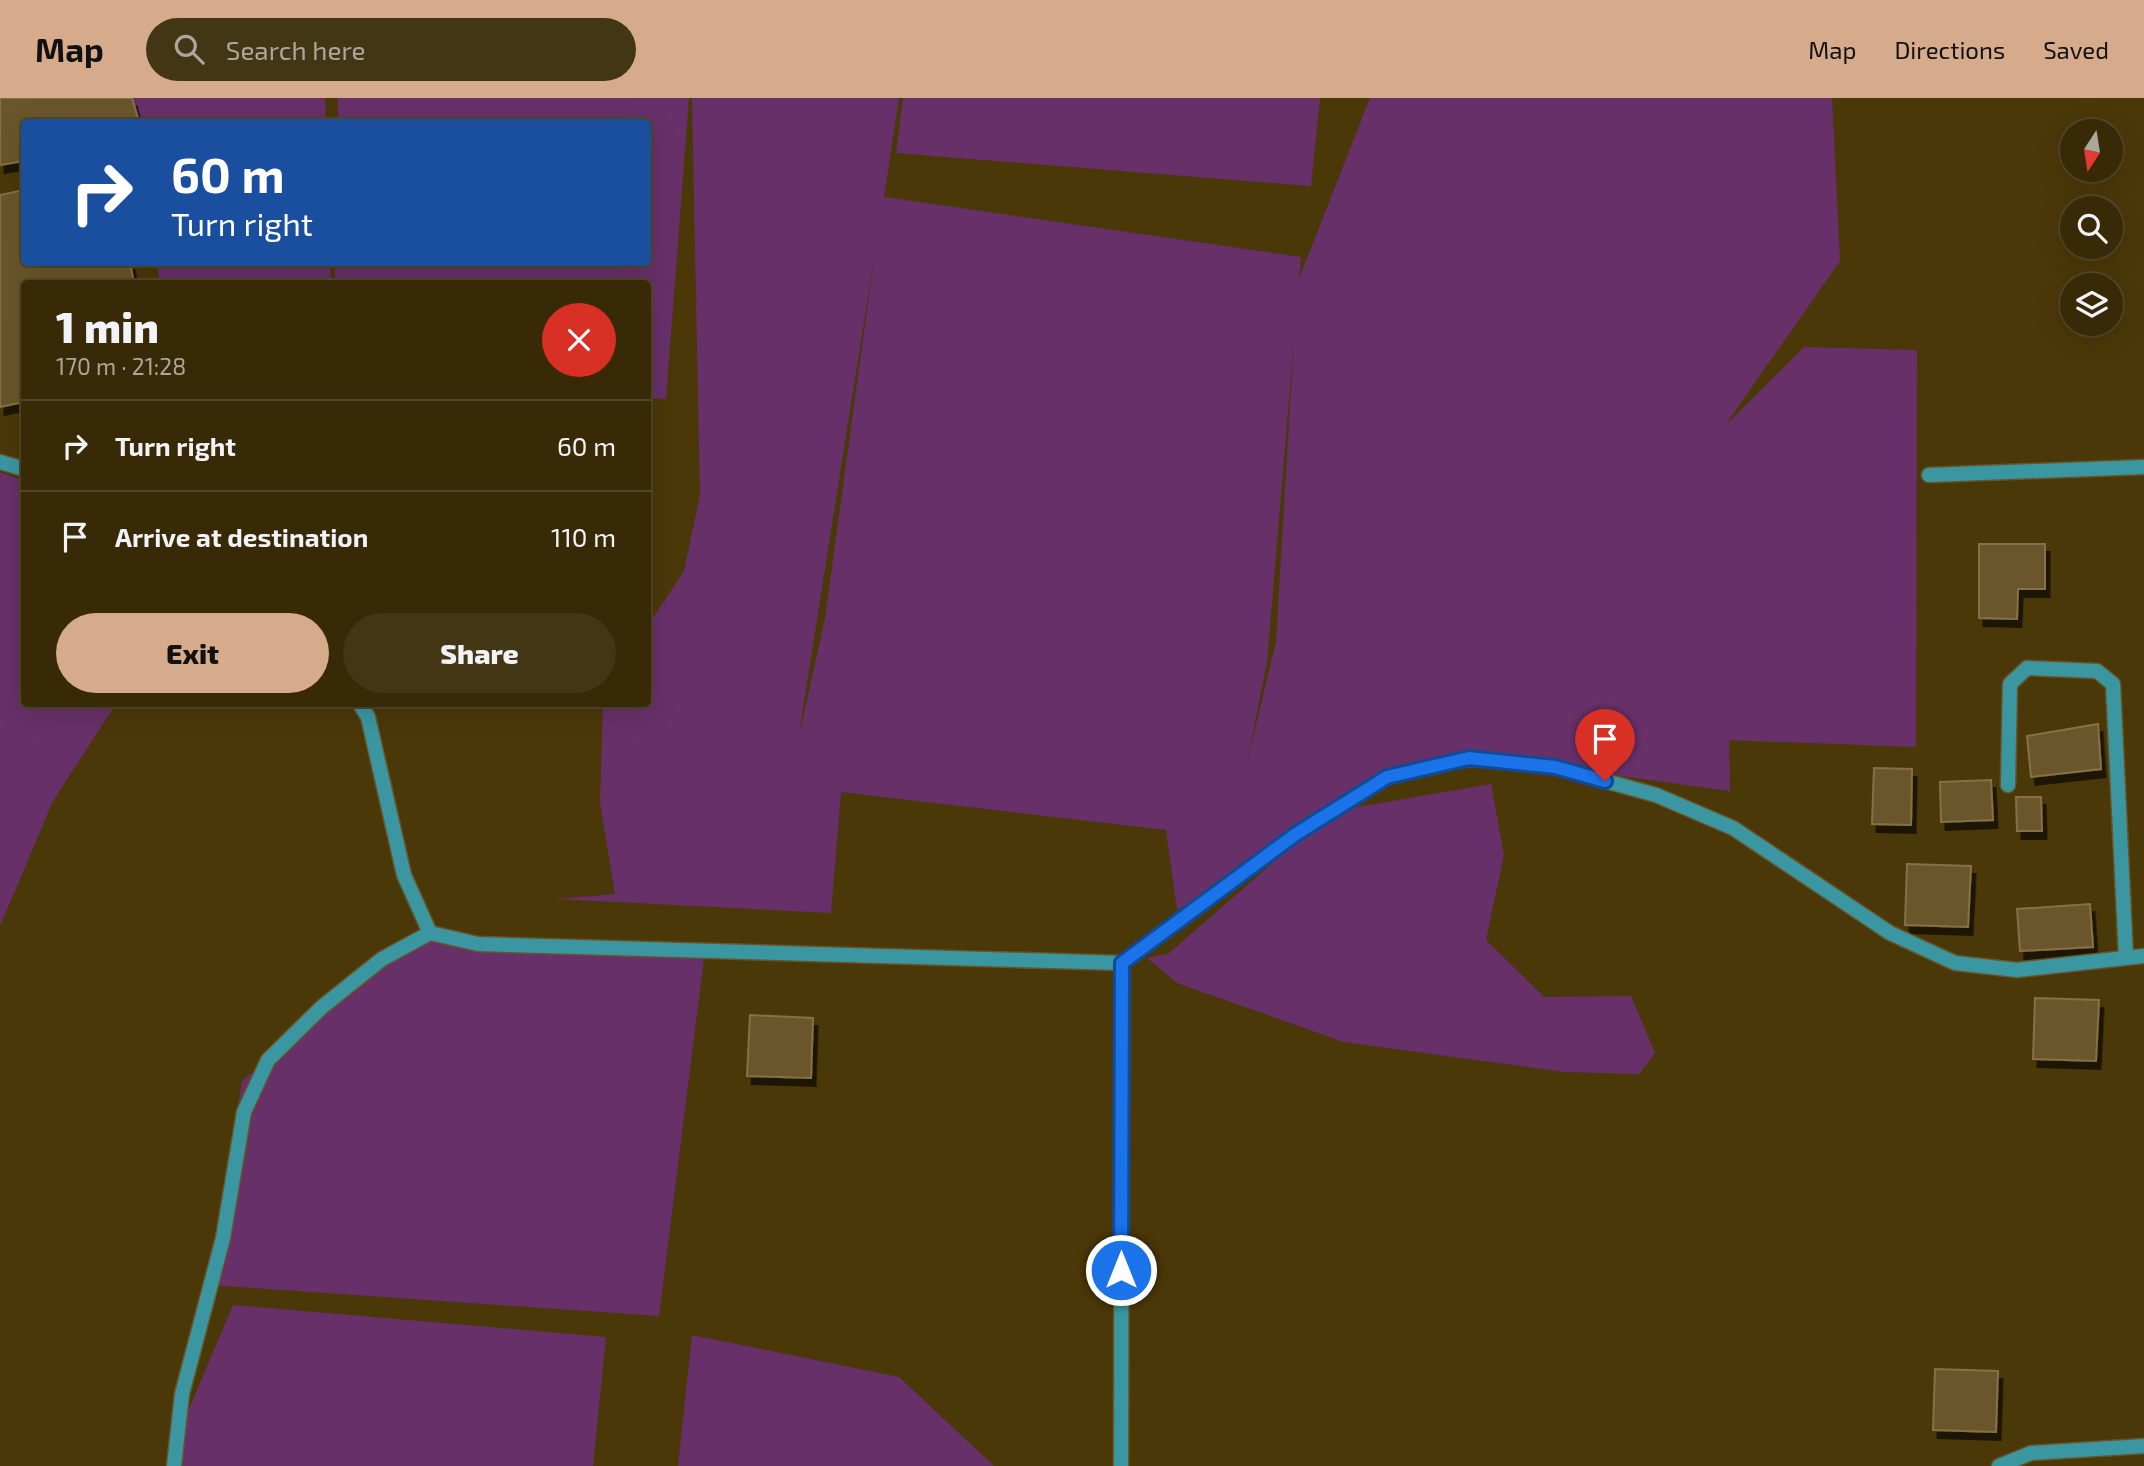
<!DOCTYPE html>
<html lang="en">
<head>
<meta charset="utf-8">
<style>
	body { margin:0; font-family:"Exo 2",sans-serif; background:#433615; color:#f1f3f6; height:100vh; display:flex; flex-direction:column; font-size:26px; white-space:nowrap }
	* { box-sizing:border-box; margin:0 }
	p { font-size:23px; color:#aba79b }
	.icon { flex:none; width:38px; height:38px; fill:none; stroke:currentColor; stroke-width:2; stroke-linecap:round; stroke-linejoin:round }
	.map { position:relative; flex:1; overflow:hidden }
	.details { position:absolute; left:21px; top:182px; width:630px; height:427px; display:flex; flex-direction:column; background:#382a07; border-radius:7px; box-shadow:0 7px 28px #0002,0 0 0 2px #524628 }
	.details>* { flex:none }
	.hud { position:absolute; left:21px; top:21px; width:630px; height:147px; border-radius:7px; box-shadow:0 7px 28px #0002,0 0 0 2px #524628; background:#1a4fa0; color:#fff; overflow:hidden }
	.needle { width:46px; rotate:192deg }
	.tools { position:absolute; left:2060px; top:21px; display:grid; gap:14px }
	.tools a { display:grid; place-items:center; width:63px; height:63px; border-radius:50%; background:#382a07; box-shadow:0 7px 28px #0002,0 0 0 2px #524628; font-size:35px }
	.pin { position:absolute; display:grid; place-items:center; width:60px; height:60px; color:#fff; margin:-72px -30px; border-radius:50% 50% 50% 0; rotate:-45deg; box-shadow:0 0 7px #0007 }
	.pin .icon { rotate:45deg }
	.me { position:absolute; width:77px; margin:-38px; rotate:0deg; stroke-linejoin:round; filter:drop-shadow(0 0 5px #0008) }
	.turn { display:flex; align-items:center; gap:24px; height:147px; padding:0 35px; font-size:32px }
	.turn .icon { width:91px; height:91px; stroke-width:2.5 }
	.turn b { display:block; font-size:49px; line-height:60px }
	.round { display:grid; place-items:center; flex:none; width:74px; height:74px; border-radius:37px; background:#433615 }
	.headline { display:flex; align-items:center; justify-content:space-between; height:119px; padding:0 35px }
	h1 { font-size:42px; font-weight:800; line-height:52px }
	.primary-button { display:flex; gap:14px; margin-top:auto; padding:14px 35px }
	.primary-button a { flex:1; height:80px; border-radius:42px; background:#d6ab8b; color:#111; font-size:28px; font-weight:800; line-height:80px; text-align:center }
	.primary-button a+a { background:#433615; color:#f1f3f6 }
	ul { padding:0; list-style:none }
	li { display:flex; align-items:center; gap:21px; height:91px; padding:0 35px; border-top:2px solid #524628 }
	li div { flex:1 }
	li b { display:block; font-size:26px }
	li em { font-style:normal }
	header { display:flex; align-items:center; gap:42px; box-sizing:border-box; height:98px; padding:0 35px; background:#d6ab8b; color:#111 }
	header strong { font-size:33px }
	nav { display:flex; gap:38px; margin-inline-start:auto; font-size:24px }
	.search { width:490px; height:63px; background:#433615; display:flex; align-items:center; gap:18px; box-sizing:border-box; padding:0 24px; border-radius:38px; color:#aba79b; font-size:26px }
	.map>svg:first-child { display:block }
	.green { fill:#673069; fill-rule:evenodd }
	.building { fill:#6a562b; stroke:#857145; stroke-width:2; filter:url(#shadow) }
	.lines { fill:none; stroke-linecap:round; stroke-linejoin:round }
	.minor-casing { stroke:#675529; stroke-width:17 }
	.minor { stroke:#3a97a2; stroke-width:14 }
	.route-casing { stroke:#114b97; stroke-width:18 }
	.route { stroke:#1a73e8; stroke-width:12 }
</style>
</head>
<body>
<header>
<strong>Map</strong>
<div class="search"><svg class="icon" aria-label="search" viewBox="0 0 24 24"><circle cx="10" cy="10" r="6"/><path d="M15 15l6 6"/></svg>Search here</div>
<nav><a>Map</a><a>Directions</a><a>Saved</a></nav>
</header>
<div class="map">
<svg width="2144" height="1368" viewBox="0 0 2144 1368">
	<defs>
		<filter id="shadow"><feDropShadow dx="4.5" dy="8" stdDeviation="0" flood-color="#0009"/></filter>
	</defs>
	<rect width="100%" height="100%" fill="#4b3809"/>
	<path class="green" d="M132,0H325L326,24H139Z
		M338,0H689L666,301L648,300V186L335,185V165L648,164V24H338Z
		M692,0H899L884,99L1301,159L1299,181L1370,0H1832L1840,163L1724,329L1804,249L1917,252L1916,649L1729,642L1730,693L1555,669L1420,671L1352,710L1491,686L1504,757L1486,842L1544,899L1631,898L1655,955L1639,976L1565,974L1344,944L1177,885L1147,860L1168,856L1300,741L1177,812L1166,732L841,694L831,815L556,801L615,796L600,704L603,606H648V527L684,473L700,397ZM875,154L825,520L801,629H800ZM1294,242L1276,544L1248,660L1267,564Z
		M903,0H1320L1311,88L896,55Z
		M157,165H330L331,185H160Z
		M0,374L24,383V606H116L53,703L0,828Z
		M430,835L705,853L659,1218L210,1187L242,983L382,861Z
		M233,1207L606,1239L593,1368H174L178,1337Z
		M692,1237L899,1279L994,1368H678Z"/>
	<path class="building" d="M0,0H132L139,24H24V63L0,67Z
		M24,92V164H130L134,186H24V304L0,309V97Z
		M1979,446H2045V491H2018L2017,521L1979,520Z
		M2098,626L2101,671L2031,679L2027,638Z
		M1874,670L1912,671L1911,727L1872,726Z
		M1991,682L1993,722L1941,724L1940,684Z
		M2016,699H2041L2042,733H2017Z
		M1907,766L1971,768L1968,829L1905,827Z
		M2090,806L2093,849L2020,853L2017,811Z
		M2035,900L2099,902L2096,963L2033,961Z
		M750,917L813,920L811,980L747,978Z
		M1935,1271L1998,1273L1996,1334L1933,1332Z"/>
	<g class="lines">
		<defs>
			<path id="minor" d="M0,364L24,371
				M1929,377L2144,369
				M360,606L368,619L404,777L430,835L478,846L1122,865L1296,736L1387,679L1469,660L1555,669L1656,697L1733,730L1890,835L1955,865L2017,872L2144,858
				M2008,687L2010,586L2027,570L2097,573L2113,586L2126,860
				M174,1368L182,1296L223,1140L244,1014L268,962L322,909L382,861L430,835
				M1121,1368L1122,865
				M1999,1368L2031,1355L2144,1348"/>
		</defs>
		<use href="#minor" class="minor-casing"/>
		<use href="#minor" class="minor"/>
	</g>
	<g class="lines">
		<defs>
			<path id="route" d="M1121,1172L1122,865L1296,736L1387,679L1469,660L1555,669L1605,683"/>
		</defs>
		<use href="#route" class="route-casing"/>
		<use href="#route" class="route"/>
	</g>
</svg>
<div class="tools">
<a><svg class="needle" viewBox="-14 -14 28 28"><path d="M0-13l5 13h-10z" fill="#e53935"/><path d="M0 13l5-13h-10z" fill="#aba79b"/></svg></a>
<a><svg class="icon" aria-label="search" viewBox="0 0 24 24"><circle cx="10" cy="10" r="6"/><path d="M15 15l6 6"/></svg></a>
<a><svg class="icon" aria-label="layers" viewBox="0 0 24 24"><path d="M12 4l9 5-9 5-9-5zM3 14l9 5 9-5"/></svg></a>
</div>
<div class="pin" style="left:1605px;top:683px;background:#d93025"><svg class="icon" aria-label="arrive" viewBox="0 0 24 24"><path d="M6 21V4h12l-3 4 3 4H6"/></svg></div>
<svg class="me" style="left:1121px;top:1172px" viewBox="-20 -20 40 40"><circle r="17" fill="#1a73e8" stroke="#fff" stroke-width="3"/><path d="M0-11L8 9 0 5-8 9z" fill="#fff"/></svg>
<div class="hud">
<div class="turn"><svg class="icon" aria-label="right" viewBox="0 0 24 24"><path d="M7 20v-9h11M14 6l5 5-5 5"/></svg><div><b>60 m</b>Turn right</div></div>
</div>
<section class="details">
<div class="headline"><div><h1>1 min</h1><p>170 m · 21:28</p></div><a class="round" style="background:#d93025;color:#fff"><svg class="icon" aria-label="close" viewBox="0 0 24 24"><path d="M6 6l12 12M18 6L6 18"/></svg></a></div>
<ul>
<li><svg class="icon" aria-label="right" viewBox="0 0 24 24"><path d="M7 20v-9h11M14 6l5 5-5 5"/></svg><div><b>Turn right</b></div><em>60 m</em></li>
<li><svg class="icon" aria-label="arrive" viewBox="0 0 24 24"><path d="M6 21V4h12l-3 4 3 4H6"/></svg><div><b>Arrive at destination</b></div><em>110 m</em></li>
</ul>
<div class="primary-button"><a>Exit</a><a>Share</a></div>
</section>
</div>
</body>
</html>
